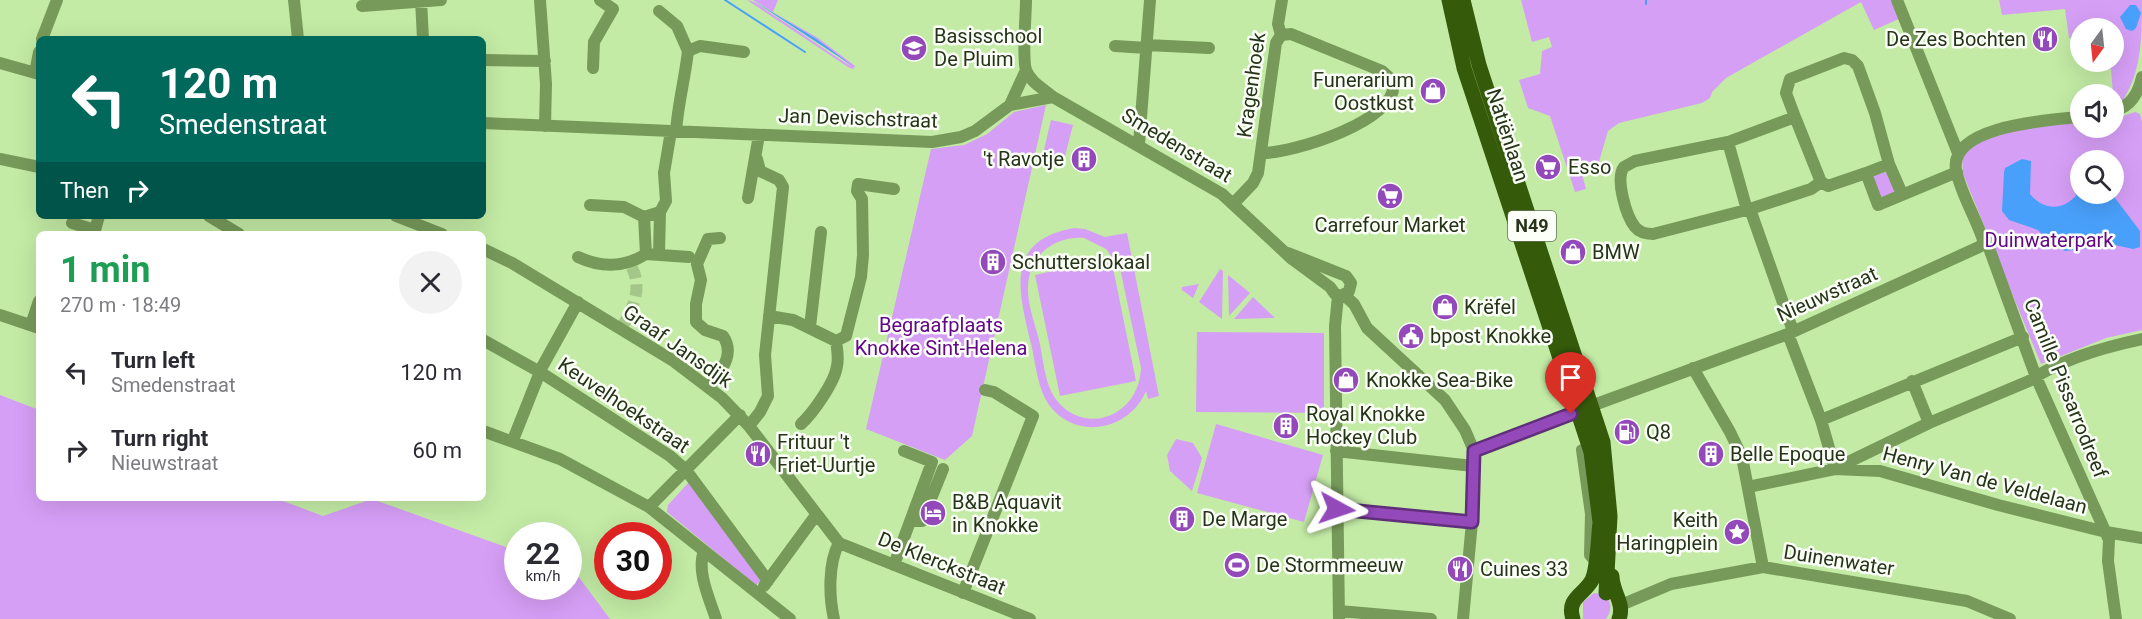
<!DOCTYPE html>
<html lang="en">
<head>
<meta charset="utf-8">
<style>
	body { margin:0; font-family:Roboto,sans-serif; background:#f2f2f3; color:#2b2b33; height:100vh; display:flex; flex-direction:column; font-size:22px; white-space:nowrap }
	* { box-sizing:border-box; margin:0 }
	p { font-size:20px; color:#7c7c81 }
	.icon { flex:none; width:33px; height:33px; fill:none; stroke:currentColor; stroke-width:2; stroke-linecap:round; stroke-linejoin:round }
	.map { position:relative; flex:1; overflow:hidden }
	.sheet { position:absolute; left:36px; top:231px; width:450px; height:270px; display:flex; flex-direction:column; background:#fff; border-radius:9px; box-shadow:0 6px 24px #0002 }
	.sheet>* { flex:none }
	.top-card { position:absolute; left:36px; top:36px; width:450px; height:183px; border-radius:9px; box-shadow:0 6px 24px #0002; background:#00695c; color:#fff; overflow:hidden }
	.needle { width:39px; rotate:195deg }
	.tools { position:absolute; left:2070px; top:18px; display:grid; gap:12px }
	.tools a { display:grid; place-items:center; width:54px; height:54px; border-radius:50%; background:#fff; box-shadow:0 6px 24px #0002; font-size:30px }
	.speed { position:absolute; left:504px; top:522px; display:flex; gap:12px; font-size:30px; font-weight:700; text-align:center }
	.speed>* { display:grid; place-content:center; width:78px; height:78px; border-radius:50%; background:#fff; box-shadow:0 6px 24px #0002; line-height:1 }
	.speed small { font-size:15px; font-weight:400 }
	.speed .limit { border:9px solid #d22; background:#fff; color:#111 }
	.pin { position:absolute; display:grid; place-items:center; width:51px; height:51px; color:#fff; margin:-62px -26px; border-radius:50% 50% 50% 0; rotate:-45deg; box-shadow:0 0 6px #0007 }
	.pin .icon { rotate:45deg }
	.me { position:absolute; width:66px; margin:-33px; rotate:95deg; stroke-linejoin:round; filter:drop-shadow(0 0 4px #0008) }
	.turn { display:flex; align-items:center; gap:21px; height:126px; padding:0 24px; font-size:27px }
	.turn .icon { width:78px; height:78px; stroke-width:2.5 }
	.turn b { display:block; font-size:42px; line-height:51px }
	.then { display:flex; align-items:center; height:57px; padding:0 24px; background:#0003; gap:12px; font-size:22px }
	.round { display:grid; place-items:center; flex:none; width:63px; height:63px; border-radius:32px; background:#f2f2f3 }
	.overview { display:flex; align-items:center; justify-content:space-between; height:102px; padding:0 24px }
	h1 { font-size:36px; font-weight:700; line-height:45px; color:#1e9e55 }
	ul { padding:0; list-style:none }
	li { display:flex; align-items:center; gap:18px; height:78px; padding:0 24px }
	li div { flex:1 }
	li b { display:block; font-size:22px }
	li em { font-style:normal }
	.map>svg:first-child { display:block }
	.green { fill:#d69ff6; fill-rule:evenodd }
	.water { fill:#49a0fb }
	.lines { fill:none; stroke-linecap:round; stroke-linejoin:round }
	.stream { stroke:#49a0fb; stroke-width:2 }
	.minor-tunnel { stroke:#a4c789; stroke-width:12; stroke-dasharray:12 6; stroke-linecap:butt }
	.minor { stroke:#779a5a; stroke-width:12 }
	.major { stroke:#355a0a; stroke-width:15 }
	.route-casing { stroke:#602f7a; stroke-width:15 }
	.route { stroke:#9449bb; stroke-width:10 }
	.labels { text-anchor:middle; stroke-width:5; stroke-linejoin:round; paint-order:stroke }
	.shield { fill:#fbfff8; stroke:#66725c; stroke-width:1.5 }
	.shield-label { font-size:18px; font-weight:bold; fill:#263519 }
	.poi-label { font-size:20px; fill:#263519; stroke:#fbfff8; text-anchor:start }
	.street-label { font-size:20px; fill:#263519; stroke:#fbfff8 }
	.park-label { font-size:20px; fill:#65068a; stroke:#fbfff8 }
</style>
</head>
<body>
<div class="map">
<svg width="2142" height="619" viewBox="0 0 2142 619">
	<rect width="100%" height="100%" fill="#c3eba5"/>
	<path class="green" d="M747,0C756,1 764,9 772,14C799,31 825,50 852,67L815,38L753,0H778L773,12L818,38L855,66L853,69L848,67Z
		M1521,0H1893L1901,18L1874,30L1861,2L1726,78L1712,92L1710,98L1702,103L1619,123L1608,131L1598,165L1579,163L1586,189L1575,192L1550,116L1528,108L1519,80L1540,74L1542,51L1552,47L1549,37L1532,42Z
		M1999,0H2142C2142,32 2142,71 2124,98L2127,101L2114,106L2111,69H2095V62H2114V28H2080V37L2069,38L2065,9L2002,15Z
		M1046,105L972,436L945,460L866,429L931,149L964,145L987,134L1014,112Z
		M2135,112L2140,114L2142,122V330L2106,338L2041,364L1963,174L1962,157C1985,127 2046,126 2080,123V128H2114V119ZM2080,160H2114V194H2080Z
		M1051,120L1073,125L1064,160L1043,154Z
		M1886,172L1895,190V195L1881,200L1873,175Z
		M1074,228L1085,229L1105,237L1127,233L1159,396L1148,399L1146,391C1129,431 1076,441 1049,405C1038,389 1036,367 1032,348C1020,296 1001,241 1074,228ZM1084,238L1106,249L1120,268L1141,368C1140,387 1132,403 1115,413C1092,426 1064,416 1052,393C1044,378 1043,356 1039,340C1035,324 1028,306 1028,290C1027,258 1052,236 1084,238Z
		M1111,258L1136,381L1060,396L1035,275Z
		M1220,269L1223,271L1222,319L1199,302Z
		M1228,275L1250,293L1229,316Z
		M1199,284L1193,298L1182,290V287Z
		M1253,297L1275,318L1234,319Z
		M1197,332L1324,333V413L1196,412Z
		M0,395L39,410V498H275L323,516L372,499L517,551L518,586H568L569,570L575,572L610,619H0Z
		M1216,424L1323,455L1304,522L1197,493Z
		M1176,439L1193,443L1202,458L1192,491L1170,471L1167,455Z
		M690,481L762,580L756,585L667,512L668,505Z
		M1594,593C1610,594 1615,606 1606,619H1583V602Z"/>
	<path class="water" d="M752,0L815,38L853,66Z
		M2130,5H2136L2141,13L2136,28L2132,31L2126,29L2120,17Z
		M2022,159L2031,161L2030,194C2045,213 2068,210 2080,190V194H2112L2140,231V247L2133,249L2115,245L2065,251L2053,245L2038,230L2009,220L2002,211L2004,172L2005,168Z"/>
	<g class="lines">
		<path class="stream" d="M725,0L805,52
			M1646,0V4"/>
		<path class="minor-tunnel" d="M621,329C633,308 644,287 630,264"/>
		<path class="minor" d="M294,0L298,39
			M421,0L423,39
			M540,0L546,84L545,126
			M1026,0C1026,15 1022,58 1026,70C1030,82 1044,89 1053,97L1222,194L1292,259L1330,287L1335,294L1341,296L1349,291L1351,283L1346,276L1288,253
			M1897,0L1958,153
			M362,6L441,0
			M659,11L677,26L688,51
			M42,39L57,0
			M1147,45L1209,48
			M1115,46L1147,48
			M483,60L545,61
			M0,63L39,74
			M593,68L594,42L613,9L600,0
			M35,73L39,52
			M1010,105L1026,70
			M2114,111C2131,106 2138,94 2142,77
			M1795,117L1786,93L1790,79L1844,58L1852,60L1858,66L1875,113L1889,164L1902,194
			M483,123L932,142L961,137L975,131L1010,105L1053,97
			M676,131C678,104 685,78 688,51L700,46L744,52
			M1728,142L1747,210
			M1139,144L1150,0
			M1261,153C1291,154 1402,120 1393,81L1382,71L1291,34L1281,35
			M0,159L39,167
			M1866,173L1889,164
			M748,198L759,135
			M1234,203L1253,183L1258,173L1276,43L1281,35L1278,24L1282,0
			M590,205L624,207L644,217
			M1750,209L1811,189L1821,182
			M209,216L239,234
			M396,216L442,234
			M644,217L660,212L666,201L664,173L671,131
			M644,217L646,254
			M72,223L95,230L99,216
			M1984,243L1989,248L2036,377L2109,540L2108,561L2116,619
			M483,249L512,263L672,360L722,398L749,426L839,543L1030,619
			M646,254L689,257
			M659,254L660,212
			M578,257C602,268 624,268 646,254
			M1344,295L1354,304L1367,328L1445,400L1465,430L1474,451L1472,522L1463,619
			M1338,296L1335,326L1339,619
			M0,315L39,328
			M769,316L793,320L836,341L846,336L861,277L863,255L862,199L857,191L858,184L894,189
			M31,325L39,301
			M810,327L821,232
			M1793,331L1750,209L1653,234C1646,234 1640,233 1635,227C1626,216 1615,178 1624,167L1635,161L1728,142L1795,117L1821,182L1828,186L1866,173L1878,205L1957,172
			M1788,334L1821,420L1835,469
			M483,340L540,372L670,456L686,470L768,581
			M1693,368L1730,432L1742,457L1763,567
			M1912,381L1929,423
			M709,388C720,372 736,355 723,336L705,330L696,322V304L701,280L697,264L708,239L720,238
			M1591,406L1788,334L1979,247L1984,243C1977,219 1961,195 1956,170C1949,125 2051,120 2080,117
			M1821,420L2023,337
			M801,424C813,413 835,382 837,366C839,357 837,349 836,341
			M749,426L760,412L768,396L765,355L783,187L779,180L760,171L757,159
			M483,431L560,459L649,507L790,619
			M513,440L542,367L578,302
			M1590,447L1582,450L1591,514L1590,555L1595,561
			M1336,451L1473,466
			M1474,451L1579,410
			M1836,468L1929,423L2029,381C2061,359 2104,347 2142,339
			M1748,487L1835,469L1880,471L1998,505L2106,532L2142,538
			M649,507L740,415
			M1337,509L1472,522
			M911,521H922L943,469
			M704,551C696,571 710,600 716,619
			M894,565L932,462L904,451
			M764,586L816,515
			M963,593L1033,416L994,392L985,390
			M1621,605L1671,584L1763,567L1967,601L2010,619
			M1339,611L1431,619
			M834,619C829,597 828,563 839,543"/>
		<path class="major" d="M1449,0L1464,68L1591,452L1600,522
			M1463,0L1479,65L1603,442L1610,516L1606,593
			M1612,576C1612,592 1625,603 1619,619
			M1573,619C1566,598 1584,595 1592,580C1598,567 1598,538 1600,523"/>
	</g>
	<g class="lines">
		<defs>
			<path id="route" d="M1337,509L1472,522L1474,451L1571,414"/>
		</defs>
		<use href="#route" class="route-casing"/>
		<use href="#route" class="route"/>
	</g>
	<defs>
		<symbol id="restaurant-disc" viewBox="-11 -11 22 22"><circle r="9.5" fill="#9449bb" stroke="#fbfff8"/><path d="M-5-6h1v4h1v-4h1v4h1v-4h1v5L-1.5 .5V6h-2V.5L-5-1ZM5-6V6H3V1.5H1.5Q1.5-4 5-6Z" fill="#fff"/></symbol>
		<symbol id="school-disc" viewBox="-11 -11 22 22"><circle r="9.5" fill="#9449bb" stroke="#fbfff8"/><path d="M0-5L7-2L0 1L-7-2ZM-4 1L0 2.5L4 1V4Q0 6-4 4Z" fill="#fff"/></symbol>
		<symbol id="shop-disc" viewBox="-11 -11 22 22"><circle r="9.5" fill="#9449bb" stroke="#fbfff8"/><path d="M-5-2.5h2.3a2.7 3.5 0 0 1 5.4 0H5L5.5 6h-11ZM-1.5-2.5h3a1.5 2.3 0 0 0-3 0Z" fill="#fff"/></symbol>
		<symbol id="building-disc" viewBox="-11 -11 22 22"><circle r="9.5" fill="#9449bb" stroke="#fbfff8"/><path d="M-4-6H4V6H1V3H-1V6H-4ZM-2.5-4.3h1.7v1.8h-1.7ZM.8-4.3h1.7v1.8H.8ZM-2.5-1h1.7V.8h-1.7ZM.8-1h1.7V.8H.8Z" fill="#fff"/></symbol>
		<symbol id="supermarket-disc" viewBox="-11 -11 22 22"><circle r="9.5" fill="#9449bb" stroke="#fbfff8"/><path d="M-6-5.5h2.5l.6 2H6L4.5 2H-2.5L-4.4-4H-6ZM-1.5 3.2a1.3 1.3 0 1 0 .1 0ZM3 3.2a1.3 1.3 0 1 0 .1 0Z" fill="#fff"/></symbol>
		<symbol id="civic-disc" viewBox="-11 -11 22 22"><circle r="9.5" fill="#9449bb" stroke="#fbfff8"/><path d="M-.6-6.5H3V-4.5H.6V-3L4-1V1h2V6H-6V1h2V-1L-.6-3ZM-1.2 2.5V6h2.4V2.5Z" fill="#fff"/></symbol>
		<symbol id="fuel-disc" viewBox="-11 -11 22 22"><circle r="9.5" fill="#9449bb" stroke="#fbfff8"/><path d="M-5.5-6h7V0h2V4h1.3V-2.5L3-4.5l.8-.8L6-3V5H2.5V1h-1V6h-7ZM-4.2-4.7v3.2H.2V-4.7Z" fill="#fff"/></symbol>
		<symbol id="hotel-disc" viewBox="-11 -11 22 22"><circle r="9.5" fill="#9449bb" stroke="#fbfff8"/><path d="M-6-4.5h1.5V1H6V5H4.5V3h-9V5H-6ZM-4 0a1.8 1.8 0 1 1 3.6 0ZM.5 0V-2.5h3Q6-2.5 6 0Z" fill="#fff"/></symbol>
		<symbol id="sight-disc" viewBox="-11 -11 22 22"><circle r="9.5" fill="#9449bb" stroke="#fbfff8"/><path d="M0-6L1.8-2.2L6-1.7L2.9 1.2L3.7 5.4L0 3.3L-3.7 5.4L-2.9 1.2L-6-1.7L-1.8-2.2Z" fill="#fff"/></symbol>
		<symbol id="stadium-disc" viewBox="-11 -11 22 22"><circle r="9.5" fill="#9449bb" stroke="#fbfff8"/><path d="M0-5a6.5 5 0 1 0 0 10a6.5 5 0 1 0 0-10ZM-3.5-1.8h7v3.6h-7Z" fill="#fff"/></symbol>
	</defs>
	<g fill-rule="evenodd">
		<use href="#restaurant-disc" x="2030" y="24" width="30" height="30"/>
		<use href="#school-disc" x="899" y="33" width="30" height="30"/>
		<use href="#shop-disc" x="1418" y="76" width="30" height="30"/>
		<use href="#building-disc" x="1069" y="144" width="30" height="30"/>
		<use href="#supermarket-disc" x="1533" y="152" width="30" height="30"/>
		<use href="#supermarket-disc" x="1375" y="181" width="30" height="30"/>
		<use href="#shop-disc" x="1558" y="237" width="30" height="30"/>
		<use href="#building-disc" x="978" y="247" width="30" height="30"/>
		<use href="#shop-disc" x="1430" y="292" width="30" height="30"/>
		<use href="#civic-disc" x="1396" y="321" width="30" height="30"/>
		<use href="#shop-disc" x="1331" y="365" width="30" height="30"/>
		<use href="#building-disc" x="1271" y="411" width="30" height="30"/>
		<use href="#fuel-disc" x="1612" y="417" width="30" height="30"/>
		<use href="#restaurant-disc" x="743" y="439" width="30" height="30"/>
		<use href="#building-disc" x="1696" y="439" width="30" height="30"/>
		<use href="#hotel-disc" x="918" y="498" width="30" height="30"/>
		<use href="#building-disc" x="1167" y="504" width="30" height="30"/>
		<use href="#sight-disc" x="1722" y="517" width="30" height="30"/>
		<use href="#stadium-disc" x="1222" y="550" width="30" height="30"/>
		<use href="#restaurant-disc" x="1445" y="554" width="30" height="30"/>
	</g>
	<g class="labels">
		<rect class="shield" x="1508" y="211" width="48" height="30" rx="4.5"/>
		<g class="shield-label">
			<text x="1532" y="232">N49</text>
		</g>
		<g class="poi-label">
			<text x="934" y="43">Basisschool<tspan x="934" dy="23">De Pluim</tspan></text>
			<text x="2026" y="46" text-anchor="end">De Zes Bochten</text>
			<text x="1414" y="87" text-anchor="end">Funerarium<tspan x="1414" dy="23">Oostkust</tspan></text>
			<text x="1064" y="166" text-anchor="end">'t Ravotje</text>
			<text x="1568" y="174">Esso</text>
			<text x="1390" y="232" text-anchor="middle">Carrefour Market</text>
			<text x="1592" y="259">BMW</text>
			<text x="1012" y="269">Schutterslokaal</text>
			<text x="1464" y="314">Krëfel</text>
			<text x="1430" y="343">bpost Knokke</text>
			<text x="1366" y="387">Knokke Sea-Bike</text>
			<text x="1306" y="421">Royal Knokke<tspan x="1306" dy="23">Hockey Club</tspan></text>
			<text x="1646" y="439">Q8</text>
			<text x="777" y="449">Frituur 't<tspan x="777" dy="23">Friet-Uurtje</tspan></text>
			<text x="1730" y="461">Belle Epoque</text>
			<text x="952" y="509">B&amp;B Aquavit<tspan x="952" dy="23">in Knokke</tspan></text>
			<text x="1202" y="526">De Marge</text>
			<text x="1718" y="527" text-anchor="end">Keith<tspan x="1718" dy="23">Haringplein</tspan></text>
			<text x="1256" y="572">De Stormmeeuw</text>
			<text x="1480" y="576">Cuines 33</text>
		</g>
		<g class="street-label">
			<text transform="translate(1251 85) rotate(-82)" y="7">Kragenhoek</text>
			<text transform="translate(858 118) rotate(2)" y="7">Jan Devischstraat</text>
			<text transform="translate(1508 135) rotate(72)" y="7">Natiënlaan</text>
			<text transform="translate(1177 145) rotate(31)" y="7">Smedenstraat</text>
			<text transform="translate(1827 294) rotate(-24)" y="7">Nieuwstraat</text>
			<text transform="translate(678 346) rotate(35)" y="7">Graaf Jansdijk</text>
			<text transform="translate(2066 388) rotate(68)" y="7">Camille Pissarrodreef</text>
			<text transform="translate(624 405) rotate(34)" y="7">Keuvelhoekstraat</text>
			<text transform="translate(1985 480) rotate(15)" y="7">Henry Van de Veldelaan</text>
			<text transform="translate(1839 560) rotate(9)" y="7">Duinenwater</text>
			<text transform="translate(942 563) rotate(22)" y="7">De Klerckstraat</text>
		</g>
		<g class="park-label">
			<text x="2049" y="247">Duinwaterpark</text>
			<text x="941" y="332">Begraafplaats<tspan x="941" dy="23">Knokke Sint-Helena</tspan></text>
		</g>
	</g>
</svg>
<div class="tools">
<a><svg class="needle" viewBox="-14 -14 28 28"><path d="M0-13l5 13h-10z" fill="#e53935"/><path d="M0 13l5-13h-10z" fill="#7c7c81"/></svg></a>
<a><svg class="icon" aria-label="sound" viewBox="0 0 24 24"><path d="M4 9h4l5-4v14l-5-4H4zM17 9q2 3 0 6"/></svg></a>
<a><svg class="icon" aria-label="search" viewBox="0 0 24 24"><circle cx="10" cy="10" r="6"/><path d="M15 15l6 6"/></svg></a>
</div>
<div class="speed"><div>22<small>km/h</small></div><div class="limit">30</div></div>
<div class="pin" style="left:1571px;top:414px;background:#d93025"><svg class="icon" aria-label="arrive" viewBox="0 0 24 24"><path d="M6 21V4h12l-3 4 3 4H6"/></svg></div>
<svg class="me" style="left:1337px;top:509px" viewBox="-20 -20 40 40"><path d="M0-17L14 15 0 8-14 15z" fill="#9449bb" stroke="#fff" stroke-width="4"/></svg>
<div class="top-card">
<div class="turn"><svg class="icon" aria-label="left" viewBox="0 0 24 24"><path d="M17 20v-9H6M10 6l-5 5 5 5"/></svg><div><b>120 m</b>Smedenstraat</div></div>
<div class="then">Then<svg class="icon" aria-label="right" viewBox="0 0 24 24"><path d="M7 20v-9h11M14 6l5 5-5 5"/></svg></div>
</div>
<section class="sheet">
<div class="overview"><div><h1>1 min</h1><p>270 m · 18:49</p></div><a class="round"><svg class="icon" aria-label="close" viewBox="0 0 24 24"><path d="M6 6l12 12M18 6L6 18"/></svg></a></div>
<ul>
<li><svg class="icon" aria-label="left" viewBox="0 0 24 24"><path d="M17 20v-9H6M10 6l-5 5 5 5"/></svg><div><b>Turn left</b><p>Smedenstraat</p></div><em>120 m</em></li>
<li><svg class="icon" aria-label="right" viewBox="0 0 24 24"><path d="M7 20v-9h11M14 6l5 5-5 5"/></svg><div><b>Turn right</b><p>Nieuwstraat</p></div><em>60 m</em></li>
</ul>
</section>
</div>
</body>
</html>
